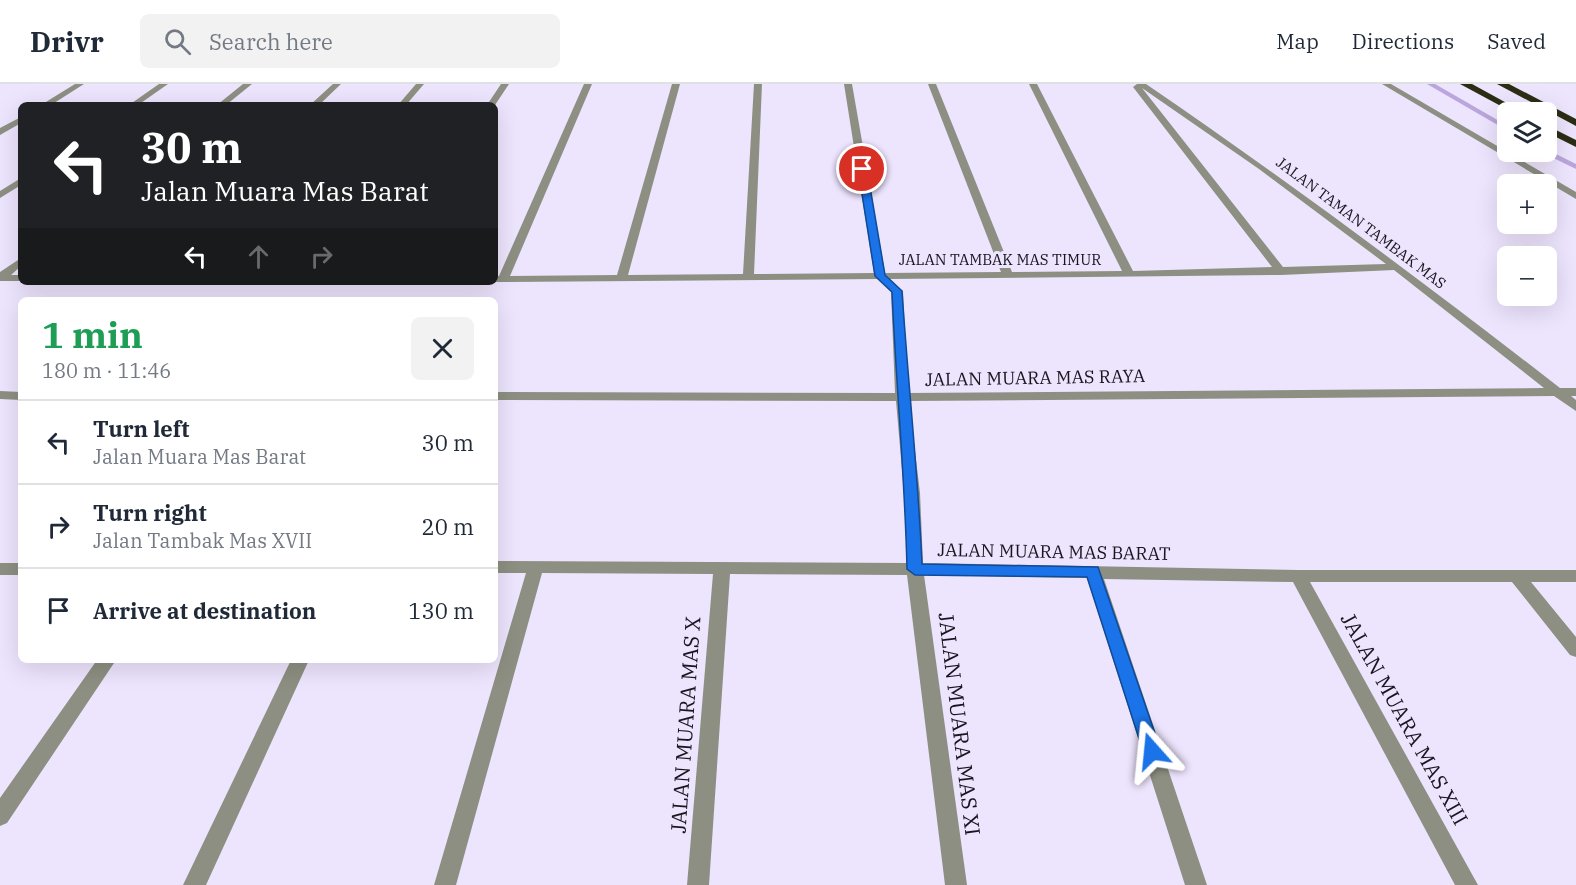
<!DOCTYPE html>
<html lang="en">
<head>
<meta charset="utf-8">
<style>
	body { margin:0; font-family:"IBM Plex Serif",serif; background:#f2f2f3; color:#1f2937; height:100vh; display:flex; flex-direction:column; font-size:22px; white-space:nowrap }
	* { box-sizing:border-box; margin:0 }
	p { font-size:20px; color:#747a83 }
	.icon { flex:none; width:33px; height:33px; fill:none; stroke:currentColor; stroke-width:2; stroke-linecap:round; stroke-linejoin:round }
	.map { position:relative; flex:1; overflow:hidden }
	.side { position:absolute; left:18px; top:213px; width:480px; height:366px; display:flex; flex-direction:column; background:#fff; border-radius:9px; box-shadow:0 6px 24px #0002 }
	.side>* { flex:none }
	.banner { position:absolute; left:18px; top:18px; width:480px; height:183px; border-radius:9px; box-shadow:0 6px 24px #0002; background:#202124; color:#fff; overflow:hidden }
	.controls { position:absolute; left:1497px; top:18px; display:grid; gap:12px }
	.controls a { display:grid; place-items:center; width:60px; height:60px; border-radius:9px; background:#fff; box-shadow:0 6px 24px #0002; font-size:30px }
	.pin { position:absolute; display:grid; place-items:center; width:51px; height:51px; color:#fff; margin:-26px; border:3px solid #fff; border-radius:50%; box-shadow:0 2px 6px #0007 }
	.me { position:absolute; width:66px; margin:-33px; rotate:342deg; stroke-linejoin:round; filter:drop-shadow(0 0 4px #0008) }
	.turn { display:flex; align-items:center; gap:21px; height:126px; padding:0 24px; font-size:27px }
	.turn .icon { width:78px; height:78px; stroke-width:2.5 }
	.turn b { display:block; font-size:42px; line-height:51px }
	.lanes { display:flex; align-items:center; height:57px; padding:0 24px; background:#0003; justify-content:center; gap:30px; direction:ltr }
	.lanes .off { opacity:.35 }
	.round { display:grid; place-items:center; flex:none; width:63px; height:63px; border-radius:9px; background:#f2f2f3 }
	.overview { display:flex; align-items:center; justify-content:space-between; height:102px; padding:0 24px }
	h1 { font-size:36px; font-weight:700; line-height:45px; color:#1e9e55 }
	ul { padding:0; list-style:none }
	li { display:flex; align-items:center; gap:18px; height:84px; padding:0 24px; border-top:2px solid #e0e1e3 }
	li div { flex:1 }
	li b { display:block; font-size:22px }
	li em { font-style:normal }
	header { display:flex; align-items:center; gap:36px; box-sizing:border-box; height:84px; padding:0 30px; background:#fff; border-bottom:2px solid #e0e1e3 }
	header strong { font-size:28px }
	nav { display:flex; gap:33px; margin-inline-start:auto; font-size:21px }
	.search { width:420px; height:54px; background:#f2f2f3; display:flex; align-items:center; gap:15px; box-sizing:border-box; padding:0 21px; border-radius:9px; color:#747a83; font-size:22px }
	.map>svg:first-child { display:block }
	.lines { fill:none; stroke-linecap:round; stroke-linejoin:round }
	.stream { fill:#baa6dc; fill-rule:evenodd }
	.minor { fill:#8d8f82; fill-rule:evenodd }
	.highway { fill:#2b2e14; fill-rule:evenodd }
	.route { fill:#1a73e8; stroke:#114b97; stroke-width:1.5 }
	.labels { text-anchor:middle; stroke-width:6; stroke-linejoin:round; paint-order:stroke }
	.far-street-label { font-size:15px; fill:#19151f; stroke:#ede4fd }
	.street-label { font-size:18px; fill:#19151f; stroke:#ede4fd }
	.near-street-label { font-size:21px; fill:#19151f; stroke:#ede4fd }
</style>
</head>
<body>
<header>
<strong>Drivr</strong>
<div class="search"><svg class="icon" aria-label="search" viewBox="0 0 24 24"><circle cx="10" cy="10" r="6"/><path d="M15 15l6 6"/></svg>Search here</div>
<nav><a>Map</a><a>Directions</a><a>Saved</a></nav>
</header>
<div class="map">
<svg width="1576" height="801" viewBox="0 0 1576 801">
	<rect width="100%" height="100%" fill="#ede4fd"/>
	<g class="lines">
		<path class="stream" d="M1427,0H1435L1508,42V47Z
			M1546,65L1576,80V85L1543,69L1546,68Z"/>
		<path class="minor" d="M75,0H84L51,21H41Z
			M159,0H168L138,21H129Z
			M243,0H252L226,21H217Z
			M333,0H341L319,21H310Z
			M416,0H424L406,21H398Z
			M501,0H509L495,21H487Z
			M584,0H592L510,192L617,191L672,0H680L628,191L743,190L754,0H762L754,190L874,189L844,0H852L885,189L1001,188L928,0H936L1012,188L1122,187L1029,0H1037L1133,187L1272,183L1133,3L1137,0H1146C1288,97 1425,199 1560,304H1576V312H1571L1576,316V327L1554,312L909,317L920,409L923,479L1298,486H1576V498H1531L1576,553V573L1570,571L1512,498H1310L1478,801H1455L1293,498L1104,495L1207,801H1185L1087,494L924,491L967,801H945L907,491L730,490L709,801H687L713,490L542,489L456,801H434L526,489H495V477L907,479L904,409L896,317L495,316V308L895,309L891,208L877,195L503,198H494L495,192H499ZM1142,4L1259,85L1386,180L1283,183ZM1394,186L1544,304L908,309L903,207L890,195L1281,191Z
			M1382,0H1391L1576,108V115Z
			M21,33V39L0,51V44Z
			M21,94V101L0,114V107Z
			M21,174V182L11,191H21V197H0V188Z
			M0,307L21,308V316L0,315Z
			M0,479H21V491H0Z
			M97,576H116L7,739L0,742V714Z
			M291,576H309L206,801H183Z"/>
		<path class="highway" d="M1460,0H1472L1523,28H1512Z
			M1497,0H1509L1576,35V42Z
			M1546,41L1576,56V63L1546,48Z"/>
	</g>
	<path class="route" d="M862,83L867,85L885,191L902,207C908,298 918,388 922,480L1098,483L1161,667L1158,672L1152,675L1145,672L1143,667L1087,493L915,491L907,485C905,393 896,300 892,208L875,192L858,85Z"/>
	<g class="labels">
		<g class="far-street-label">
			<text transform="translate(1361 139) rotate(37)" y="5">JALAN TAMAN TAMBAK MAS</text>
			<text x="1000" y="181">JALAN TAMBAK MAS TIMUR</text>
		</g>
		<g class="street-label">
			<text transform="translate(1035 294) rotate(-1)" y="6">JALAN MUARA MAS RAYA</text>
			<text transform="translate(1054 468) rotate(1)" y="6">JALAN MUARA MAS BARAT</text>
		</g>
		<g class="near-street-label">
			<text transform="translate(1404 635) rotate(61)" y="7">JALAN MUARA MAS XIII</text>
			<text transform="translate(959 640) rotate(83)" y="7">JALAN MUARA MAS XI</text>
			<text transform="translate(686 641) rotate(-86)" y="7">JALAN MUARA MAS X</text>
		</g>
	</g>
</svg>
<div class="controls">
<a><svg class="icon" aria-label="layers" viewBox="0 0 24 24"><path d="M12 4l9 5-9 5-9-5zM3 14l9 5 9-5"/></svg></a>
<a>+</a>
<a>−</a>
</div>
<div class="pin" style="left:862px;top:85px;background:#d93025"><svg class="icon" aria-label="arrive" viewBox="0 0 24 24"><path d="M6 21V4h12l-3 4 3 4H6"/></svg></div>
<svg class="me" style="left:1152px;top:667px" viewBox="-20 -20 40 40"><path d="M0-17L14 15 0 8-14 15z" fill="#1a73e8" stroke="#fff" stroke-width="4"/></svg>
<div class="banner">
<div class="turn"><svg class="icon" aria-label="left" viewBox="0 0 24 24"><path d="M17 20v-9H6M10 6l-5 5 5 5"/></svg><div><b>30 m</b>Jalan Muara Mas Barat</div></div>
<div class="lanes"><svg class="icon" aria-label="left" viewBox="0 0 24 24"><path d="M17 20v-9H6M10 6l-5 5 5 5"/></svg><svg class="icon off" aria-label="ahead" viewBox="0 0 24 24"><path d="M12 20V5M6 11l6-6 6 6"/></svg><svg class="icon off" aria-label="right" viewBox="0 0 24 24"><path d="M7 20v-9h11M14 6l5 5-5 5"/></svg></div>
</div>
<section class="side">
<div class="overview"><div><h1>1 min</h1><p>180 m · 11:46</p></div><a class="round"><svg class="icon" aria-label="close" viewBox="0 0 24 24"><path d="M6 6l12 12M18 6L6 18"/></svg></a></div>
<ul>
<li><svg class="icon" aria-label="left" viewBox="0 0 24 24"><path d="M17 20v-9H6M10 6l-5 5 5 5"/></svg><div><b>Turn left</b><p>Jalan Muara Mas Barat</p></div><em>30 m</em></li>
<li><svg class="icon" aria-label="right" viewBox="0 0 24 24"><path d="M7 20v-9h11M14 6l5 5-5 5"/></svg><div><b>Turn right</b><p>Jalan Tambak Mas XVII</p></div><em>20 m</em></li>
<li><svg class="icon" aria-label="arrive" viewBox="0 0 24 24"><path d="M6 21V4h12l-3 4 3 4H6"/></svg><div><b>Arrive at destination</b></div><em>130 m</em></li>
</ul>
</section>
</div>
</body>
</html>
